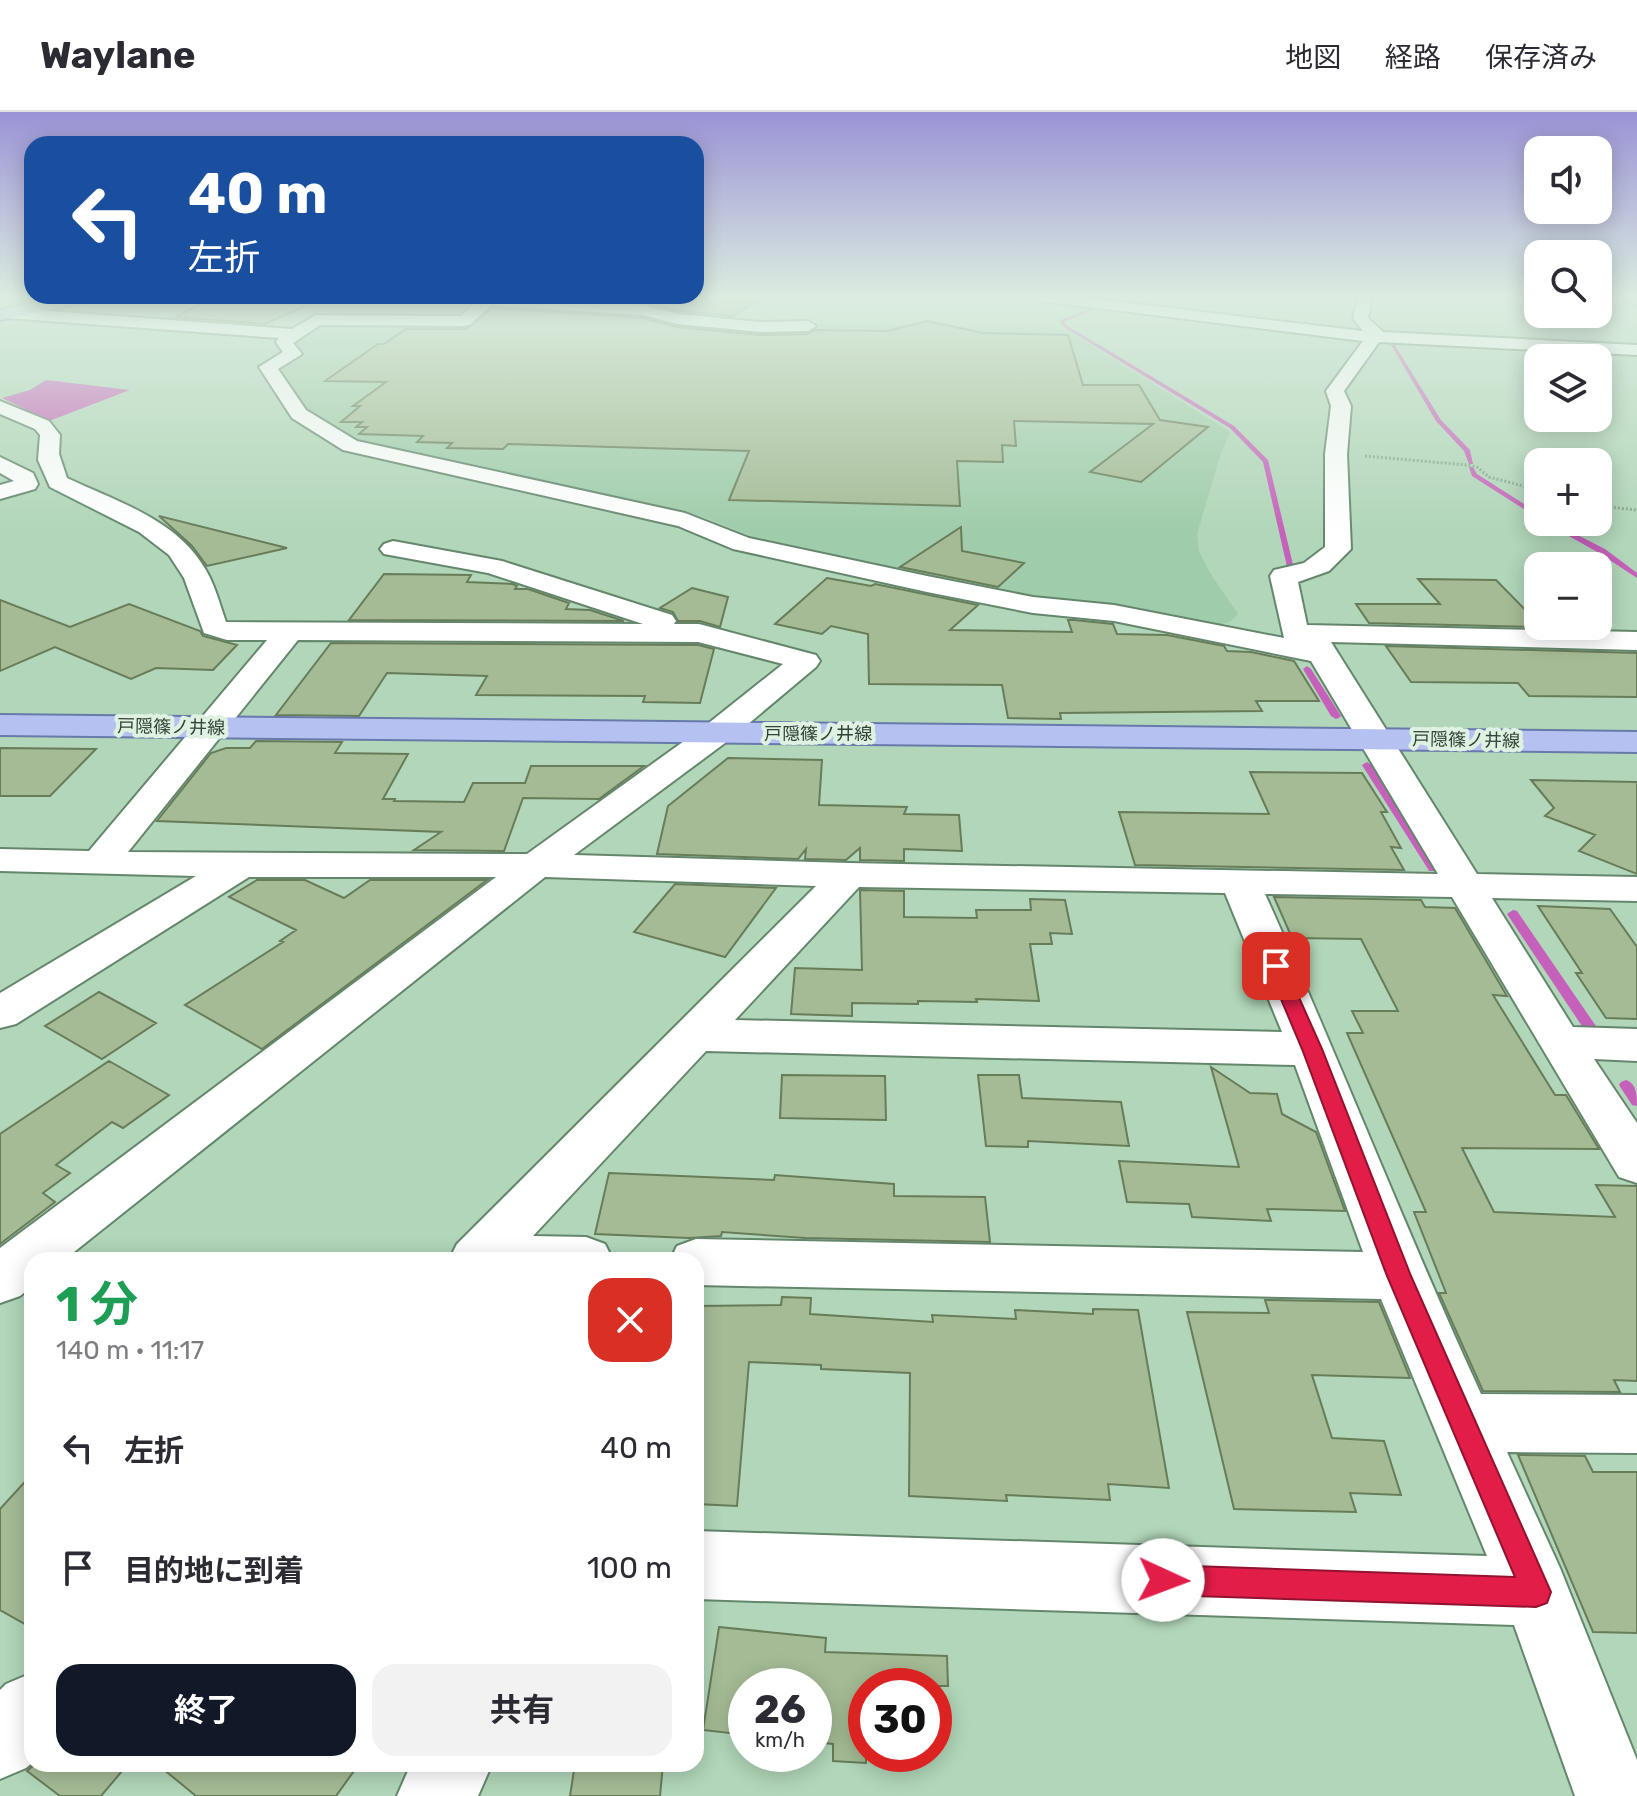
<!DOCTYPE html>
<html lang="ja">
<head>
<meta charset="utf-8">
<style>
	body { margin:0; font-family:Rubik,"Noto Sans JP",sans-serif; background:#f2f2f3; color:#2b2b33; height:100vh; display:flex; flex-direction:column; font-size:30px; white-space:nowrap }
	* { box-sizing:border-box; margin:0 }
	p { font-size:26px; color:#7c7c81 }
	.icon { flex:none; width:44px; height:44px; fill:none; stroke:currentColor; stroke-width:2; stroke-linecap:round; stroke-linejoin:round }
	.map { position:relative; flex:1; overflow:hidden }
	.drawer { position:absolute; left:24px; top:1140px; width:680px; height:520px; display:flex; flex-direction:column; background:#fff; border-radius:24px; box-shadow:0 4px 20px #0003 }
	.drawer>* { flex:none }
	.banner { position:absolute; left:24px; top:24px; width:680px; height:168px; border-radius:24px; box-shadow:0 4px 20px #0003; background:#1a4fa0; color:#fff; overflow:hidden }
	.tools { position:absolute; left:1524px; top:24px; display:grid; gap:16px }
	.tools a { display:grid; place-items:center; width:88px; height:88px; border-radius:16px; background:#fff; box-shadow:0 4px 20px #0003; font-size:40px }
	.speed { position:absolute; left:728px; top:1556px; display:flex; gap:16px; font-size:40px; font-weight:700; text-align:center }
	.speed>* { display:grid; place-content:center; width:104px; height:104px; border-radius:50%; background:#fff; box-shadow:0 4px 20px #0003; line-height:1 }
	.speed small { font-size:20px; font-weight:400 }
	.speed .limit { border:12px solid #d22; background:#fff; color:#111 }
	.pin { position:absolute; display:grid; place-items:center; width:68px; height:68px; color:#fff; margin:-34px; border-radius:16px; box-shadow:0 4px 12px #0006 }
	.me { position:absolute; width:88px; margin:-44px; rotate:92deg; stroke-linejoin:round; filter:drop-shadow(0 0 6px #0008) }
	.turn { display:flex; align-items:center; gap:28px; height:168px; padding:0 32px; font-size:36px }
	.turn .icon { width:104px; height:104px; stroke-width:2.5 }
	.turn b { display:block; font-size:56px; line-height:68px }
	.round { display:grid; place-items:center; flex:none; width:84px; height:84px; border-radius:24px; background:#f2f2f3 }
	.overview { display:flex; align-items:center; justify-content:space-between; height:136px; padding:0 32px }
	h1 { font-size:48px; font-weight:700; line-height:60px; color:#1e9e55 }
	.action { display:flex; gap:16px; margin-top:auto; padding:16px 32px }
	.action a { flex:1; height:92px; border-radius:24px; background:#111827; color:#fff; font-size:32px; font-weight:700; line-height:92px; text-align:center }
	.action a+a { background:#f2f2f3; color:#2b2b33 }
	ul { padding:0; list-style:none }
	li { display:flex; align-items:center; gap:24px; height:120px; padding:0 32px }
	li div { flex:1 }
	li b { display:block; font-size:30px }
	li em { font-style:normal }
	header { display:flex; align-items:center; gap:48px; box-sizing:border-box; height:112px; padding:0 40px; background:#fff; border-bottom:2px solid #e1e1e2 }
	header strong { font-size:38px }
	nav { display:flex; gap:44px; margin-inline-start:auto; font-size:28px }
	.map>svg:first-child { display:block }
	.built { fill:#9fccaa }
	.water { fill:#c561ba }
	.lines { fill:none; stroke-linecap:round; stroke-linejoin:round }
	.stream { fill:#c561ba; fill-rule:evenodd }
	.building { fill:#a5bb95; stroke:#687c59; stroke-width:2 }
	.minor-casing { stroke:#64876c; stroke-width:4 }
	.major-casing { stroke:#677aa9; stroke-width:4 }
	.path { stroke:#87a58d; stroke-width:3; stroke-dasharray:2 2; stroke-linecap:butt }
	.minor { fill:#fff; fill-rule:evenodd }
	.major { fill:#b5c2f1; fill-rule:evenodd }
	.route { fill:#e11d48; stroke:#92132f; stroke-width:2 }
	.labels { text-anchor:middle; stroke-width:8; stroke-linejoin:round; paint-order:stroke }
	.far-street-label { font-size:18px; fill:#324135; stroke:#dff2e2 }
</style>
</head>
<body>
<header>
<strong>Waylane</strong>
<nav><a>地図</a><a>経路</a><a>保存済み</a></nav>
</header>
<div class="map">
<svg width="1637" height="1684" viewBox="0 0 1637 1684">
	<rect width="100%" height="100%" fill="#b1d6b9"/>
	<path class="built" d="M490,192L601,196L676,208L1065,217L1230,320L1220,344L1197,422L1199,439L1210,461L1238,502L1230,510L1217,513L938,469L763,429L701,404L351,329L306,301L291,273L281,264L278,254L302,242L289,230L318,211L471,210Z"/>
	<path class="water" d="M46,268L130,278L49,309L2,286L30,278Z"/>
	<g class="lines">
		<path class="stream" d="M1131,185H1140L1104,193L1102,192Z
			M1099,193L1103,194L1064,210L1066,213L1234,314L1268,348L1295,461L1288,459L1263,350L1230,316L1062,214L1060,208Z
			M1387,226L1391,227L1441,308L1470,338L1473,352H1469L1464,339L1436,309Z
			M1469,355H1473L1477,362L1538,401V406L1472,364Z
			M1544,410H1552L1605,437L1637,461V466L1599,441Z
			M1307,554L1311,557L1341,604L1339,606L1336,607L1331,604L1303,557Z
			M1367,650L1372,653L1438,757L1437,759H1429L1428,757L1362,653Z
			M1513,798L1517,799L1600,920L1601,923L1600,926H1590L1507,802Z
			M1626,968C1637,972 1637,984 1637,994L1632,993L1619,973L1621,970Z"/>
	</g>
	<path class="building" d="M641,185H764L733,204L679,199L640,190Z
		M222,186L321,187L265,212L176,205L206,189Z
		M492,196L642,206L677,215L760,223L808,222L815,218L887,219L927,209L983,221L1068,223L1083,273H1139L1160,308L1208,315L1141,370L1090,360L1153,312L1014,309L1016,334L1002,333L1003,350L957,349L960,394L729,388L749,339L508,332L503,337L447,336L452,331L417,330L423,324L359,322L367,315H356L362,310H341L360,294H353L386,270L325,269L378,232H384L406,217H466Z
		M159,404L287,436L207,454L192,434Z
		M961,415L962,439L1024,451L998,475L900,455Z
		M384,462L471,463L467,470L513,472L517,474L515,477H528L569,491L566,497L590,498L624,509L349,508Z
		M827,466L871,474L875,472L978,493L950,518L1072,520L1068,508H1074L1113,512L1117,522L1167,523L1224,534L1227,539L1251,540L1294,549L1319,589H1256L1262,599L1060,601L1061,607L1008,606L1002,573L869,572L868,522L831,514L822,522L775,512Z
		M1418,467L1496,468L1542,515L1369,511L1356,492H1440Z
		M692,476L728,485L720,515L700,509H678L673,500L660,496Z
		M0,488L70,515L129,492L200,519L203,524L237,533L213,558L156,556L131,567L55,535L0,559Z
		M331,531L698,533L714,537L700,591L643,590L645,584L476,583L487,564L387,561L359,604L276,603Z
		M1386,534L1637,541V585L1529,584L1518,571L1411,570Z
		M256,629L342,630L335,641L408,642L383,687H395L394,689L464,690L473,671H525L531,654H644L599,687L523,686L504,739L414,738L441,720L157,709L211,641L226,636H250Z
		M0,636L96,637L50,684H0Z
		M728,646L822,648L819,693L907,695L904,702L959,703L962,739L904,737V749L860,748V736L846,748L805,747L806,737L798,747L657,742L668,694Z
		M1250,660L1362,661L1387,700H1381L1401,736L1391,735L1404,758L1135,753L1119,700L1269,702Z
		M1531,668L1637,670V762L1579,739L1595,723L1545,704L1554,696Z
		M257,768H305L344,786L370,768H487L262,937L185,893L283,830L280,829L296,818L229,785Z
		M675,772L776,776L725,845L634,820Z
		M860,778L904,779V805L977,806L976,798H1031L1030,787L1065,788L1072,822L1050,821L1052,832H1030L1039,889L976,887L977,890L918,889V892L852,891V904L791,902L795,856L862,858Z
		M1274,785L1421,788L1425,795L1455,796L1507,884L1493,883L1555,983H1566L1599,1037L1462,1036L1494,1100L1615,1105L1596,1073L1637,1074V1269L1614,1268L1620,1280L1483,1279L1439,1181H1446L1414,1100H1426L1347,921H1363L1352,899H1398L1361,827L1292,826Z
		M1538,794L1610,797L1637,835V907L1606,906L1576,861H1582Z
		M99,880L156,911L102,947L45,914Z
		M109,949L169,983L123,1016L112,1010L56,1053L70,1061L43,1081L55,1090L0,1132V1022Z
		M1211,955L1250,981L1277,982L1282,1002L1316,1020L1345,1099L1267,1097L1271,1109L1192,1105L1189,1092L1127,1090L1119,1049L1239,1055Z
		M782,963L885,964L886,1008L780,1006Z
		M978,963H1019L1022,986L1121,990L1129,1034L1028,1029V1035L986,1034Z
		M609,1061L774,1068L775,1063L894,1072V1084L985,1085L990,1130L805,1126L722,1120L721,1124L689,1126L595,1122Z
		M782,1185L811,1186L810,1202L933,1210L932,1203L1016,1207L1015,1198L1093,1202V1197L1138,1198L1169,1376L1108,1372L1110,1388L1006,1383L1007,1389L909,1384L910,1261L821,1257V1253L749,1250L737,1394L696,1392V1194L781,1193Z
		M1265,1188L1379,1190L1410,1266L1312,1263L1332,1326L1384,1329L1401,1383L1350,1381L1356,1400L1234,1397L1187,1200L1269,1201Z
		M1518,1343L1585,1344L1593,1360H1637V1521L1593,1520Z
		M32,1362V1516L0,1498V1397Z
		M719,1515L826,1526L825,1540L947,1544L948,1574H866V1651L833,1649V1632L814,1630V1574H746V1623L703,1618Z
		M35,1652H128L101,1684H60L27,1659Z
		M157,1652H359L336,1684H196Z
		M575,1652H663L660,1684H570Z"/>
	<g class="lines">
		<defs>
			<path id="minor" d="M481,185L642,193L678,202L760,210L808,209L816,214L808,219L760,220L678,212L642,203L491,193L471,212L465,214L320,213L293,231L302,242L278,257L306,298L357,329L685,401L749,426L927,464L1033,485L1114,493L1284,526L1270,464L1274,458L1304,451L1325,435V342L1331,294L1326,279L1363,229L1041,189L1034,185H1077L1363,219L1353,206L1358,185H1372L1368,206L1383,220L1637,233V243L1379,230L1344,279L1351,294L1347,342L1351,437L1329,459L1298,470L1307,513L1637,520V538L1331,530L1477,762L1637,765V789L1492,786L1573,915L1637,917V949L1594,947L1637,1011V1071L1619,1065L1452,785L1265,782C1340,948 1405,1117 1481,1282L1637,1283V1341L1507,1340L1560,1456L1637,1648V1684H1575L1514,1513L696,1487V1419L1487,1444L1381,1187L696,1173V1148H670L677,1134L696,1127L1363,1140L1295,953L706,939L533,1124L586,1125L605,1132L613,1148H449L457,1132L816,774L545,765L64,1148H32V1174L20,1184L0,1191V1136L496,765H249L16,912L0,916V881L196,764L0,759V737L89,739L267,528H227L204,521L184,466L169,443L139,420L50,375L38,348L40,323L35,317L0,302V289L49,309L60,323L59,342L67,366C113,388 173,406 202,452C214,469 219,490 226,510L643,512L488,461L384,442L380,437L384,432L393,429L502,449L672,503L676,509L674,512H699L816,543L820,549L816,555L729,628L574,743L849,751L1438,762L1311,549L1114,509L1033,501L927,480L733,437L678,414L343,338L292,306L259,255L283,240L276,230L279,226L7,206L0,202L7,196L292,217L316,203L461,204ZM298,528L698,530L783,552L705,614L527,742L128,740ZM859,775L1225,781L1282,920L735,908Z
				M1623,185H1637V193Z
				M0,345L33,361L38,372L35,377L0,387V373L14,369L0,361Z
				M32,1561V1651L26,1656L0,1667V1578L6,1572Z
				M411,1652H492L478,1684H397Z"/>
			<path id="major" d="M62,185H94L86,190L0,208V198Z
				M0,603L1637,620V640L0,623Z"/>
		</defs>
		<use href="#minor" class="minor-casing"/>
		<use href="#major" class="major-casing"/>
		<path class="path" d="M1365,344L1467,353L1477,355L1489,365L1538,378
			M1598,394L1637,398"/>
		<use href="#minor" class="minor"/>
		<use href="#major" class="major"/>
	</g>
	<linearGradient id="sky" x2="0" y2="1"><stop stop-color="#9a93d6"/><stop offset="0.44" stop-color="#dcede0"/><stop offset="1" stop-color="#dcede0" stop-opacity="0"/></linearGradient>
	<rect width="1637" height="421" fill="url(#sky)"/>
	<path class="route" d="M1276,848L1285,854L1322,937L1411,1164L1551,1480L1547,1491L1536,1495L1163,1483L1152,1478L1148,1468L1152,1458L1163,1453L1515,1465L1387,1164L1302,937L1267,854Z"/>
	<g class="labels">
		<g class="far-street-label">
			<text transform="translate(171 615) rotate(1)" y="6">戸隠篠ノ井線</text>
			<text x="818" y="628">戸隠篠ノ井線</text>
			<text transform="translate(1466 628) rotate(1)" y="6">戸隠篠ノ井線</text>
		</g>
	</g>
</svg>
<div class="tools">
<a><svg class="icon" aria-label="sound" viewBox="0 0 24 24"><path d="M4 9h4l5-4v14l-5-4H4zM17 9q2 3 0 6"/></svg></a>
<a><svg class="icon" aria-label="search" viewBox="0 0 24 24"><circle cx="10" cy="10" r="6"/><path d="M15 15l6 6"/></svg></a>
<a><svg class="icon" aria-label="layers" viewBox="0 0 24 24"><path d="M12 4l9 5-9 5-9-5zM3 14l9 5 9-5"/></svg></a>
<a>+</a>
<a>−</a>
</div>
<div class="speed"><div>26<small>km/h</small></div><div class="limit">30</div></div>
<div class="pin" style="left:1276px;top:854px;background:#d93025"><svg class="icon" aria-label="arrive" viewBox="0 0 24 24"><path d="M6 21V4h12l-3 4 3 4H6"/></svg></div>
<svg class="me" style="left:1163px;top:1468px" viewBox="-20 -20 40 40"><circle r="19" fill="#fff"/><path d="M0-13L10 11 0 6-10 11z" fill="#e11d48"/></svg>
<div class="banner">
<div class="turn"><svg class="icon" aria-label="left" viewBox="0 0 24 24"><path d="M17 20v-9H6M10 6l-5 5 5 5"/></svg><div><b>40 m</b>左折</div></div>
</div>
<section class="drawer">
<div class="overview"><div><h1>1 分</h1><p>140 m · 11:17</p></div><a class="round" style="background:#d93025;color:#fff"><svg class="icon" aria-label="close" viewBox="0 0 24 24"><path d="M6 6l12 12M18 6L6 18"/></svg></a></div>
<ul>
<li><svg class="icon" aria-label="left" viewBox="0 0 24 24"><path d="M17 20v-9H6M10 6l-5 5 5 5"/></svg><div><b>左折</b></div><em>40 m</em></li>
<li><svg class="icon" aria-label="arrive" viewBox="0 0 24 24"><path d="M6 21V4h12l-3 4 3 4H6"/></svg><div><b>目的地に到着</b></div><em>100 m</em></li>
</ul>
<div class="action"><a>終了</a><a>共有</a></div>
</section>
</div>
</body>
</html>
